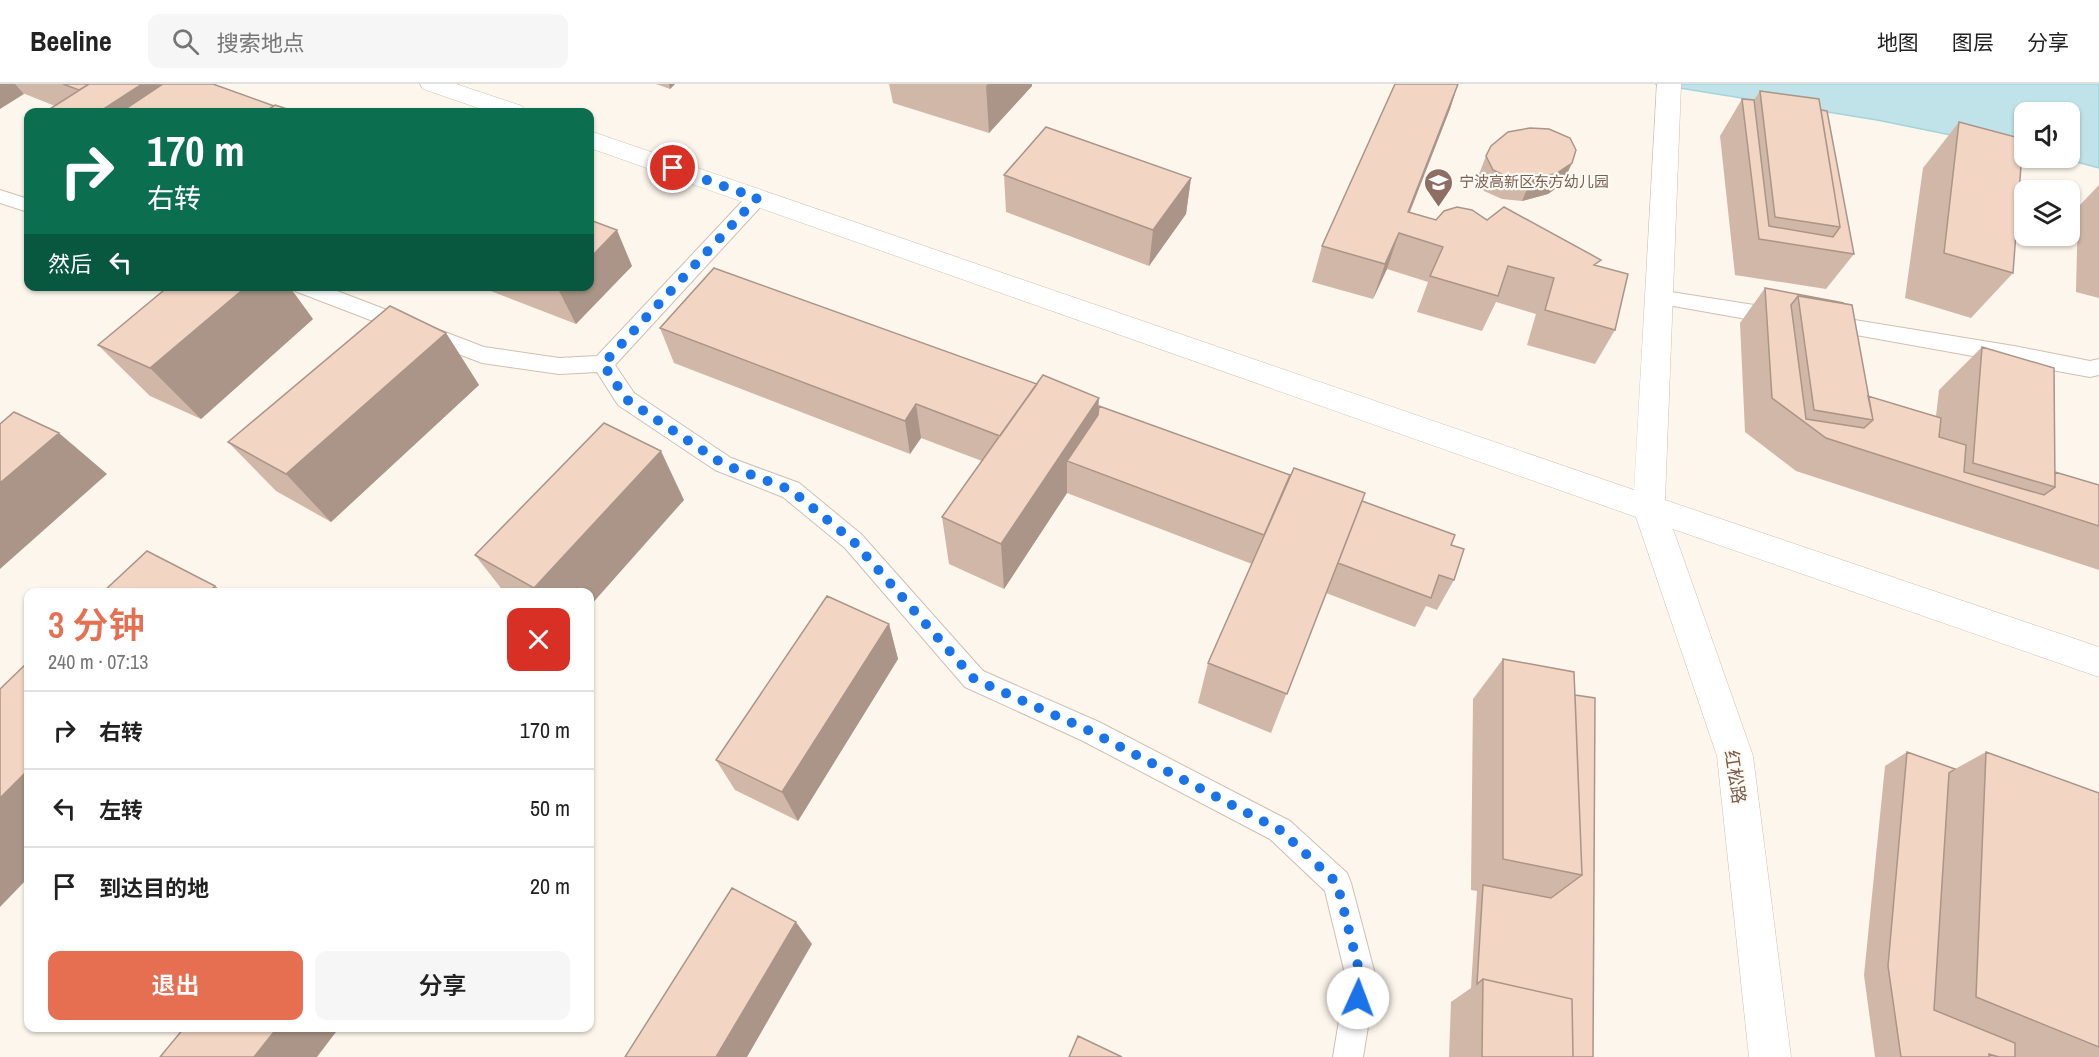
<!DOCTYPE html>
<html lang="zh">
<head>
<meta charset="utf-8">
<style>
	body { margin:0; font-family:"Archivo Narrow","Noto Sans SC",sans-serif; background:#f6f6f6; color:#222; height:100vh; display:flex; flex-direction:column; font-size:22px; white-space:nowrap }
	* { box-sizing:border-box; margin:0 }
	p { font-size:20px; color:#767676 }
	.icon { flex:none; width:33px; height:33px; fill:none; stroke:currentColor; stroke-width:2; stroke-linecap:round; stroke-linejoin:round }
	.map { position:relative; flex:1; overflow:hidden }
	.details { position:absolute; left:24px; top:504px; width:570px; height:444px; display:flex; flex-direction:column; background:#fff; border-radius:12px; box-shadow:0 2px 4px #0004 }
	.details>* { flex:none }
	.top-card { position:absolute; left:24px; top:24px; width:570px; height:183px; border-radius:12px; box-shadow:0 2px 4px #0004; background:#0b6e4f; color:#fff; overflow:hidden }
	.buttons { position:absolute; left:2014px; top:18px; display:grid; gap:12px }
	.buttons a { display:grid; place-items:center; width:66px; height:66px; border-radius:12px; background:#fff; box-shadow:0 2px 4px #0004; font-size:30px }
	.pin { position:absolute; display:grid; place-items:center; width:51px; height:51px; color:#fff; margin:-26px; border:3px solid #fff; border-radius:50%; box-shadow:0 2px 6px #0007 }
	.me { position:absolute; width:66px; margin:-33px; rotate:2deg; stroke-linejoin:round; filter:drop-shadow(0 0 4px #0008) }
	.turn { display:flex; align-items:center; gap:21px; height:126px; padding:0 24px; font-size:27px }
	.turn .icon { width:78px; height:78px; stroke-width:2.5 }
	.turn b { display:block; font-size:42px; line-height:51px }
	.then { display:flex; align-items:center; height:57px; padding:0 24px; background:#0003; gap:12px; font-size:22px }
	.round { display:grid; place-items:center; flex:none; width:63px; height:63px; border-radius:12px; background:#f6f6f6 }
	.head { display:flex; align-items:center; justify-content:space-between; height:102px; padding:0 24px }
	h1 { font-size:36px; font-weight:600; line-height:45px; color:#e76f51 }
	.cta { display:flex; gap:12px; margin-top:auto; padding:12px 24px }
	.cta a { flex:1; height:69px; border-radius:12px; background:#e76f51; color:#fff; font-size:24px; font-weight:600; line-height:69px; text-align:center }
	.cta a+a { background:#f6f6f6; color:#222 }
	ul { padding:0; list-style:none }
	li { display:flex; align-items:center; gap:18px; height:78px; padding:0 24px; border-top:2px solid #e0e0e0 }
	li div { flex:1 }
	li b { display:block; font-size:22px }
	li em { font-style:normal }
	header { display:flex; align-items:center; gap:36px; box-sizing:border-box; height:84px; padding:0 30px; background:#fff; border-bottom:2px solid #e0e0e0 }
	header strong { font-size:28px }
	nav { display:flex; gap:33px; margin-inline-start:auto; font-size:21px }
	.search { width:420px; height:54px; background:#f6f6f6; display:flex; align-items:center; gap:15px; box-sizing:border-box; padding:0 21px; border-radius:12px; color:#767676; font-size:22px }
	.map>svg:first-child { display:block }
	.water { fill:#bfe3e8; stroke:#a5d3da; stroke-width:1.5 }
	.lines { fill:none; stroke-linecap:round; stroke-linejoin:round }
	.service-casing { stroke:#d1beb0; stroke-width:2 }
	.minor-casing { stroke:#d1beb0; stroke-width:1 }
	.service { fill:#fff; fill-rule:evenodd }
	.minor { fill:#fff; fill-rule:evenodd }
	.wall { fill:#d1b7a8 }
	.shaded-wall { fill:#aa9588 }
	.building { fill:#f3d5c3; stroke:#aa9588; stroke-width:1.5 }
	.route { stroke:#1a73e8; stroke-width:10; stroke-dasharray:0 18 }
	.labels { text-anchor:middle; stroke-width:4.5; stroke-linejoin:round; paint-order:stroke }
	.far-education-label { font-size:15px; fill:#785e54; stroke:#fffaf3; text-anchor:start }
	.street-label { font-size:18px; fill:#7a5c4d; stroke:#fffaf3 }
</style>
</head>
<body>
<header>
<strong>Beeline</strong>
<div class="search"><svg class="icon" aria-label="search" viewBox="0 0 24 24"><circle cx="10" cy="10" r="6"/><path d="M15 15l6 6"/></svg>搜索地点</div>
<nav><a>地图</a><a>图层</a><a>分享</a></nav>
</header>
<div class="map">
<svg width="2099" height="973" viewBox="0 0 2099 973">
	<rect width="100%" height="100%" fill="#fdf6ec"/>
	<path class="water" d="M1655,0H2099V84L2062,74H2070V28H2025V66L1877,36Z"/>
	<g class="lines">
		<defs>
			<path id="service" d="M0,106L28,115V128L0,119Z
				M757,108L764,109L767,114L764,119L615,281L634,309L731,374L799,399L861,450L983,587L1099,638L1290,737L1347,789L1351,799L1376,894L1363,973H1333L1346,894L1325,807L1270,755L1081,656L965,603L845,464L783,413L715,386L618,321L597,288L559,290L482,279L295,207L292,202H324L484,263L559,274L597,272L750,109Z
				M1658,206L1780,225L1787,228L1790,233L1787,238L1780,241L1651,218L1648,213L1651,208Z
				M1824,231L2014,262L2090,277L2099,275V291L2090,293L1817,244L1814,239L1817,234Z"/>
			<path id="minor" d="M420,0H456L522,22L525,28H490L423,5Z
				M1657,0H1681L1665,416L2099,563V593L1673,445L1753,672L1791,973H1749L1717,672L1636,433L590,64V47L1634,406Z"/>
		</defs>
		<use href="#service" class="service-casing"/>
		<use href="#minor" class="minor-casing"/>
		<use href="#service" class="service"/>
		<use href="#minor" class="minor"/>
	</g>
	<path class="wall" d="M0,0H213L274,22L296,28H45L55,22Z
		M656,0H675L670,5Z
		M889,0H1032V2L989,49L893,19Z
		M1395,0H1458L1450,25L1410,128L1436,136H1487L1598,182L1615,246L1595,280L1527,261L1536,230L1496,218L1482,247L1417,228L1428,198L1387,185L1373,215L1312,198L1322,162Z
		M1760,7L1821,26L1854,170L1826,205L1735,191L1720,52L1742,15L1754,16Z
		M1959,38L2013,189L1971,234L1905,214L1923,84Z
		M1486,72L1572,79L1562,100L1548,110L1522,117L1502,115L1484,107L1478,93Z
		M1004,91L1191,94L1186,130L1149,182L1006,128Z
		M2099,101V214L2076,208L2078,123Z
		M632,182L576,240L478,202H590Z
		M1765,204L1852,221L1868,312L1936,332L1939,306L1982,263L2055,388L2099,401V486L1796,387L1745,348L1740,239Z
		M313,235L201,335L150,312L98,261Z
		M660,244L1099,322L1362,417L1451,461L1454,496L1437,526L1426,522L1415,543L1326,509L1271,649L1198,619L1208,579L1252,480L1067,409L1004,505L949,480L942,433L982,377L921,354L910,370L674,279Z
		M446,249L479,301L331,438L276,407L228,358Z
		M684,416L590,508H504L475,471Z
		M889,540L898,575L798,737L735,706L716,676Z
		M1503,575L1574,588L1593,973H1449L1451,918L1471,904L1477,807L1471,806L1473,615Z
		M1907,668L1955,685L1986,668L2099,709V973H1875L1864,891L1885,682Z"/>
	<path class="shaded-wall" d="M0,0H15L24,10L0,25Z
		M112,0H170L127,24L131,28H99Z
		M669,0H675L670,5Z
		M988,0H1032V2L989,49L986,2Z
		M1458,0L1450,25L1401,150L1408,128Z
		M1572,79L1562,100L1548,110L1522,117L1531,96Z
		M1191,94L1186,130L1149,182L1153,146Z
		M617,146L632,182L576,240L558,205L561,202H590V174Z
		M1399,149L1387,185L1373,215L1385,180Z
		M247,202H289L313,235L201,335L150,284Z
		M446,249L479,301L331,438L286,390Z
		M1099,314L1096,364L1067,377V409L1004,505L1001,460Z
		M916,320L921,354L910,370L905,337Z
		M59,349L107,390L0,485V399Z
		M661,367L684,416L590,522V508H538L534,504Z
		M215,502L223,508H209Z
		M889,540L898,575L798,737L782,708Z
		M28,686V794L0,823V714Z
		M796,838L812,860L747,973H716Z
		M277,944H339L317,973H254Z"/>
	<path class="building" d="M63,0H89L79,6Z
		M89,0H142L99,28H45Z
		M163,0H213L274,22L264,28H138L127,24Z
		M1395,0H1458L1408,128L1436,136L1444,127L1457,123L1472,126L1487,136L1504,123L1601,176L1594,181L1628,190L1615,246L1545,226L1554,194L1508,182L1498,212L1430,192L1443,163L1399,149L1385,180L1322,162Z
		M1760,7L1819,15L1840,143L1775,133Z
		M1742,15L1754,16L1769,142L1833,153L1840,143L1821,26L1827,27L1854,170L1759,155Z
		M275,21L296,28H264Z
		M1959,38L2023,55L2013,189L1944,169Z
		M1046,43L1191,94L1153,146L1004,91Z
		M1530,44L1549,45L1570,54L1576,66L1572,79L1557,89L1531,96L1510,94L1493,86L1486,72L1491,62L1508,48Z
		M590,136L617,146L590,174Z
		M714,184L1037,300L1000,352L916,320L905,337L660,244Z
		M169,202H247L150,284L98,261Z
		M551,202H561L558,205Z
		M1765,204L1844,219L1798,212L1791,221L1806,335L1864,344L1873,336L1868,312L1941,334L1939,353L1966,361L1964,388L2044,411L2055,403V388L2099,401V442L1826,354L1772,314Z
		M1798,212L1852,221L1873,336L1814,326Z
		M390,222L446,249L286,390L228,358Z
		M1982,263L2054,284L2055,403L1973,379Z
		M1043,291L1099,314L1001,460L942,433Z
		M1099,322L1290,391L1264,451L1067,377L1098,331Z
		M14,328L59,349L0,399V340Z
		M604,339L661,367L534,504L475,471Z
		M1294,384L1365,409L1287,610L1208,579Z
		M1362,417L1455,451L1451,461L1464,465L1454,496L1439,491L1431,514L1338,479Z
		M147,467L215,502L209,508H103Z
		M827,512L889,540L782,708L716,676Z
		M1503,575L1574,588L1582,791L1503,775Z
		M28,578V686L0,714V605Z
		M1575,611L1595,614L1593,973H1573L1572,915L1483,895L1477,900L1483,801L1551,814L1582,791Z
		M1907,668L1955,685L1949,689L1934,926L2015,959V973H1999L1989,970V973H1901L1888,882Z
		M1986,668L2099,709V963L1976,913Z
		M732,804L796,838L716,973H625Z
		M1483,895L1572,915L1573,973H1482Z
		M184,944H277L254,973H160Z
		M1078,952L1122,973H1069Z"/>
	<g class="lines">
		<path class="route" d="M673,84L757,114L603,280L626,315L723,380L791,406L853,457L974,595L1090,647L1280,746L1337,799L1361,894L1358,914"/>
	</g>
	<defs>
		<symbol id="school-pin" viewBox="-11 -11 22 30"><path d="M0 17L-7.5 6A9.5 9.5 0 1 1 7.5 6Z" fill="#8d6e63" stroke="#fffaf3"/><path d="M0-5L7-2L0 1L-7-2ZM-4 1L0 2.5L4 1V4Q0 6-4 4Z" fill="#fff"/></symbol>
	</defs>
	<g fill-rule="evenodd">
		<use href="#school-pin" x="1422" y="82" width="33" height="45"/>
	</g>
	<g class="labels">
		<g class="far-education-label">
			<text x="1459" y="103">宁波高新区东方幼儿园</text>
		</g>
		<g class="street-label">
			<text transform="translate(1735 693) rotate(81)" y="6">红松路</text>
		</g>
	</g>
</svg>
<div class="buttons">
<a><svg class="icon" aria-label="sound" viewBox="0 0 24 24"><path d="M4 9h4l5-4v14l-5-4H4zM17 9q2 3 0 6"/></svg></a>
<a><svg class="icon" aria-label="layers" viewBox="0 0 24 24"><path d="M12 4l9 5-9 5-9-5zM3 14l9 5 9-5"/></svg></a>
</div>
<div class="pin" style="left:673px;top:84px;background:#d93025"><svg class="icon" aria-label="arrive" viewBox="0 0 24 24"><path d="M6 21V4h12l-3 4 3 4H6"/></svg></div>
<svg class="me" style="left:1358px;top:914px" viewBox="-20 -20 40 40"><circle r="19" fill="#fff"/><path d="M0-13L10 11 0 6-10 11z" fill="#1a73e8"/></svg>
<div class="top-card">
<div class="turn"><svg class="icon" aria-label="right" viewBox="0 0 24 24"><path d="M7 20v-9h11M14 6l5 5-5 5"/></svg><div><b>170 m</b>右转</div></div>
<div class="then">然后<svg class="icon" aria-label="left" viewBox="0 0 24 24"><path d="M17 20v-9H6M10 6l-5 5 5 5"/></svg></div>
</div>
<section class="details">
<div class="head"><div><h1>3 分钟</h1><p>240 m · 07:13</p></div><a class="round" style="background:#d93025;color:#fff"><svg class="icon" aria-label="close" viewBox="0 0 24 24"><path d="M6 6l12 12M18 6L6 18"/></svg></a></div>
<ul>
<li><svg class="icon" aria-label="right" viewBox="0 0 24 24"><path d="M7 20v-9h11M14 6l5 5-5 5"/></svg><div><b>右转</b></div><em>170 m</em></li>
<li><svg class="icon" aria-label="left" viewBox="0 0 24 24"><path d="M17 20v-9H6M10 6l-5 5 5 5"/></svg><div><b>左转</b></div><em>50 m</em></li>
<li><svg class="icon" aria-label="arrive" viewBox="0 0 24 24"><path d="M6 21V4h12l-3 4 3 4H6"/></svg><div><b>到达目的地</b></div><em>20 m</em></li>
</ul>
<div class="cta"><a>退出</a><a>分享</a></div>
</section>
</div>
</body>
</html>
